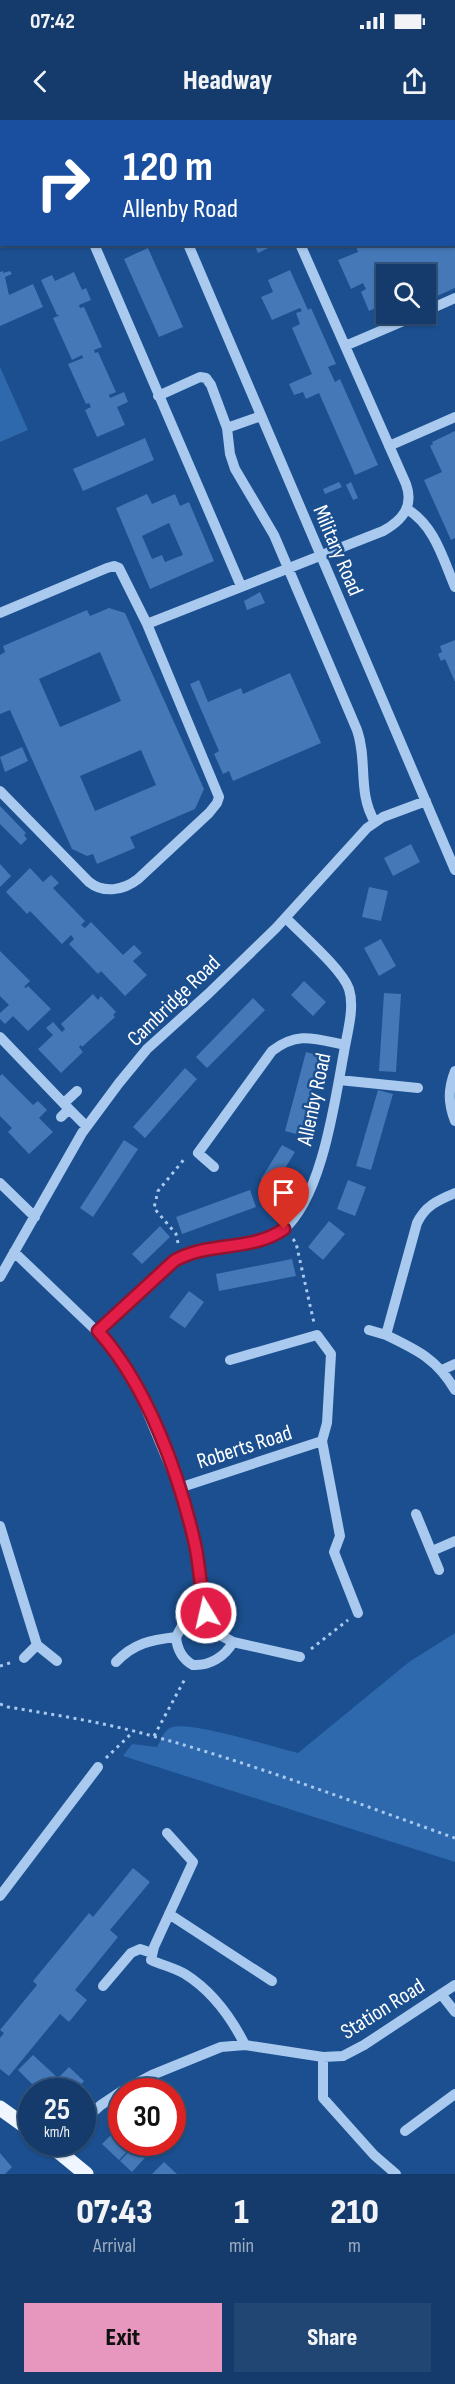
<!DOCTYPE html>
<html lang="en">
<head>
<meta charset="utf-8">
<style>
	body { margin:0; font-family:"Sofia Sans Condensed",sans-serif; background:#214673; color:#f1f3f6; height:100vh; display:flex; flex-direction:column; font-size:22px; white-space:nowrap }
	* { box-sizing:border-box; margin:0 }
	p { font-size:20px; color:#9dadc1 }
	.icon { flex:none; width:33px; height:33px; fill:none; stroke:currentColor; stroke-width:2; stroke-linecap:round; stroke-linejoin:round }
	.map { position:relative; height:2054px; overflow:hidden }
	.drawer { display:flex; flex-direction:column; background:#143b6b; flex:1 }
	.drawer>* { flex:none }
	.top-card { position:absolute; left:0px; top:0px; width:456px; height:126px; box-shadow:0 2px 4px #0004,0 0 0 2px #33557e; background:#1a4fa0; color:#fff; overflow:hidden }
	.controls { position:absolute; left:376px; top:144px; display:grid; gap:12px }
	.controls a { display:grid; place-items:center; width:60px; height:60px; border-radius:0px; background:#143b6b; box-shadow:0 2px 4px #0004,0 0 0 2px #33557e; font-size:30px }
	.speed { position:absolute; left:18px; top:1958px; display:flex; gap:12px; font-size:30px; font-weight:700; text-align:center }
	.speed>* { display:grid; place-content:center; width:78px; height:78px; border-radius:50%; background:#143b6b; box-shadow:0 2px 4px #0004,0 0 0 2px #33557e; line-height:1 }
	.speed small { font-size:15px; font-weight:400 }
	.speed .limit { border:9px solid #d22; background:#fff; color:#111 }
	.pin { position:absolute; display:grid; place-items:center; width:51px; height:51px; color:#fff; margin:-62px -26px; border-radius:50% 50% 50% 0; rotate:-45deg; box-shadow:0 0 6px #0007 }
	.pin .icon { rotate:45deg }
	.me { position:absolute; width:66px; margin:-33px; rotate:351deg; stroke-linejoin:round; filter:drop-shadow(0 0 4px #0008) }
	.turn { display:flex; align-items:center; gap:21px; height:126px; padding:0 24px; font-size:27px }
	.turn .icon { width:78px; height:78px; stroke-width:2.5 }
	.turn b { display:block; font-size:42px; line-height:51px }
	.eta { display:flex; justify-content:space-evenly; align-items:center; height:102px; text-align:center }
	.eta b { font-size:36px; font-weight:800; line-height:42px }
	.primary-button { display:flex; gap:12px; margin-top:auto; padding:12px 24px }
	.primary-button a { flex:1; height:69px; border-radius:0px; background:#e797bd; color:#111; font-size:24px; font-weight:800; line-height:69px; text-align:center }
	.primary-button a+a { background:#214673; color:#f1f3f6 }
	.status { display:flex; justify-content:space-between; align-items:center; height:42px; padding:0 30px; background:#143b6b; direction:ltr }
	.status svg { height:16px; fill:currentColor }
	header { display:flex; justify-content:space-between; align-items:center; height:78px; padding:0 24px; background:#143b6b; font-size:27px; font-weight:800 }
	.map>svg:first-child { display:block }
	.green { fill:#2e69ad }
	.building { fill:#4478b7; fill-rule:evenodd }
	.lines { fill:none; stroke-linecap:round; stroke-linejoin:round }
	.path { stroke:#a9c9ee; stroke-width:3; stroke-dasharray:3 4.5; stroke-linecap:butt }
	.minor { stroke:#a9c9ee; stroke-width:10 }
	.major { stroke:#f0f6ff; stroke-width:15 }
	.route-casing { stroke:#92132f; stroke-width:15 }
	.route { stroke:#e11d48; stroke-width:10 }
	.labels { text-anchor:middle; stroke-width:5; stroke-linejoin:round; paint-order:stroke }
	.street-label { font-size:22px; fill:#fff; stroke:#1b4f8f }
</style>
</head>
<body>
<div class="status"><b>07:42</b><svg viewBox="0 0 49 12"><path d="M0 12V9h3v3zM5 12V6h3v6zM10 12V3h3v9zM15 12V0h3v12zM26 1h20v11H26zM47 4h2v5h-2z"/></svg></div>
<header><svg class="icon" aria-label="back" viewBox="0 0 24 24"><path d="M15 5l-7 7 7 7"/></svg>Headway<svg class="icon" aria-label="share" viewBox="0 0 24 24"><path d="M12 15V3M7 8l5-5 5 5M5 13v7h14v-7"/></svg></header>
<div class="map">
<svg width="455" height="2054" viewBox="0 0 455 2054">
	<rect width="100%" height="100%" fill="#1b4f8f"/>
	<path class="green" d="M0,247L28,310L0,322Z
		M455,1513V1742L123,1636L132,1624L157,1627C161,1621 163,1611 170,1608C185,1599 276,1628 298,1633L409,1542Z"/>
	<path class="building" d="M254,124H276L258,133Z
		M355,124H455V168L426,181V154H387V186L384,184L369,191L361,172L366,169L363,163L351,169L338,140L358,132Z
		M148,128L183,207L159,217L124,139Z
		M290,150L308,190L311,188L336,244L328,247L335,262L340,259L378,345L355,355L319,273L306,279L303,272L294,275L289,264L312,254L292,208L300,204L296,193L302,191L300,188L272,200L261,177L273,172L268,160Z
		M3,151V153L10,151L12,154L5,157L9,175L33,164L43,187L0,206V152Z
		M74,152L82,170L86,168L91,180L79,185L80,188L84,187L102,227L94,230L95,233L98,232L116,272L109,275L110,278L124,272L128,282L117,287L125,305L97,317L85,290L91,287L89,283L86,284L68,244L83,238L82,235L72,240L53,198L60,195H57L41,160L52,155L55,161Z
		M455,311V418L451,420L424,360L442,352L430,326L433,324L432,322Z
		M145,318L154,340L83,371L73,349Z
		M339,362L342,367L325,374L323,369Z
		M351,362L358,378L353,380L346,365Z
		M147,374L152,384L175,374L180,386L189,382L214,441L150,469L116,388ZM169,403L183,435L165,442L162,435L152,439L142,416Z
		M260,472L265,483L247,490L244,481Z
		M109,488L125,493L204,669L195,689L130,717L135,728L97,744L93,734L87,736L72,729L10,590L0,594V535L5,532L3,526L87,490L90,496ZM100,532L121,581L60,607L39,559ZM141,630L156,665L95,691L80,656Z
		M455,520V562L445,539L441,541L438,534L442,532L440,526Z
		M290,553L321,623L233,661L229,651L223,654L214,634L219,631L190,564L199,560L208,582L241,568L243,574Z
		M22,627L28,641L5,652L0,637Z
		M0,686L26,713L24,715L27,719L21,725L0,704Z
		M411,724L420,742L393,756L384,738Z
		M0,744L11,756L0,767Z
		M30,748L43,762L51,755L59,763L53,768L85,801L81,805L85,808L91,802L123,835L134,825L142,833L133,841L147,855L125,876L101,851L98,854L69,824L74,819L71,815L62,824L30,791L27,794L6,772Z
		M369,767L388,771L381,801L362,797Z
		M381,819L396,846L379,856L364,828Z
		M0,831L30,861L24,867L26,868L28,866L51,889L28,911L13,896L5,904L0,899V893L9,885L0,876Z
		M304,861L326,882L313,896L291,875Z
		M384,873L401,874L396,952L379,951Z
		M93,874L98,880L101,876L116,892L113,895L115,897L82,927L81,925L79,927L83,932L61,953L38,929L53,915L46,908L53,902L62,912L65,909L61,904Z
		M253,878L265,890L207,948L196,937Z
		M306,932L321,936L300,1015L285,1011Z
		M185,948L197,959L145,1018L133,1007Z
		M2,954L33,985L38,981L47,990L39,998L53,1012L29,1034L8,1012L12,1008L0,996V956Z
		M378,970L393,974L371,1050L356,1046Z
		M124,1020L138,1029L93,1097L80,1088Z
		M282,1025L295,1032L274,1066L261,1059Z
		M348,1060L366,1067L355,1096L337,1089Z
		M250,1070L256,1087L182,1114L176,1097Z
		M329,1101L345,1114L323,1140L308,1127Z
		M160,1106L170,1117L142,1144L132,1134Z
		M292,1139L296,1156L219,1171L216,1154Z
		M189,1171L204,1182L185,1208L169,1197Z
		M133,1748L150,1762L110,1810L118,1817L75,1870L87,1880L69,1902L60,1894L9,1956L0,1949V1918L4,1913L0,1910L37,1865L33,1861L89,1793L93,1797Z
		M33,1935L58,1958L69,1947L84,1961L75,1971H39L18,1950Z
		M120,2006L122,2022H136L119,2040L102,2024Z
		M138,2022H148L153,2029L132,2052L120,2041Z
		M0,2033L12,2047L5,2054H0Z
		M164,2042L177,2054H152Z"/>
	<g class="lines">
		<path class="path" d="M293,1119L296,1123L314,1203
			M178,1123L176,1114L154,1088L158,1071L186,1037
			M311,1529L348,1500
			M0,1546L13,1542
			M0,1584L8,1587C57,1595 107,1603 156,1617C257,1645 356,1683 455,1718
			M154,1616L186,1557
			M106,1638L133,1612"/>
		<path class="minor" d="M41,0L42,2
			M133,0L134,2
			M245,0L246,2
			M94,124L241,466
			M188,124L455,750
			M426,191L455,178
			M345,226L420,194
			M158,276L200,257L206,258L211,265L227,308
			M261,296L227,308L230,334L235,349L274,415L357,610C368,641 357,673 375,702
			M389,326L455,297
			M407,389C435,406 443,439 455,467
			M0,493L107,448L114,446L119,448L147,504L219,677L217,683L209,693L138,759C124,770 104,774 89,762L0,671
			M147,504L383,411C403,400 414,386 406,364L300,124
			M0,917L69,989L61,997
			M455,951C448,969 448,983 455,1001
			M339,960L418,968
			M64,983L77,971
			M69,989L86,1006
			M214,1047L198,1033L272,931C298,911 315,919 345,925
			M0,1063L35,1097
			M455,1073C438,1080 425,1086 417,1103L386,1215C417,1230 437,1239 455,1270
			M14,1132L108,1222L139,1272L179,1368L195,1425L204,1485L210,1504L220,1515L233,1522L300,1537
			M0,1157L82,1013L119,963L147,929L208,874L276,808L367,708L383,697L426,681
			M369,1210L386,1215
			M98,1211C120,1190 164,1142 191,1132C220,1122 258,1130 283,1110C322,1078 335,980 344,932C347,913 355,888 349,869C342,849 302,815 286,798
			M230,1240L317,1215L331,1234L327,1303L322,1321L340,1416L334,1432L358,1493
			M442,1250L455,1244
			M179,1368L322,1321
			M416,1394L439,1450
			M0,1406L37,1525L57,1541
			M432,1431L455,1421
			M204,1485L188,1495L176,1517C177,1528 182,1539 193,1545C209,1546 225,1537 233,1522
			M24,1538L37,1525
			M116,1542C134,1523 151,1520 176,1517
			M167,1713L193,1742L154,1827L151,1840C162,1845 175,1848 185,1854C212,1871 231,1897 245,1925
			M0,1776L98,1647
			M169,1794L272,1861
			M103,1866L131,1833L140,1829L152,1833
			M441,1874L455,1892
			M323,1937V1978L374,2035L396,2054
			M122,1971L152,1955L221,1927L245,1925L323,1937L343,1936L364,1925L455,1865
			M82,2002L101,1985L122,1971
			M405,2011L455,1974"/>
		<path class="major" d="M0,1988L32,2011
			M47,2022L86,2054"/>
	</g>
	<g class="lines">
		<defs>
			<path id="route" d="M206,1493C200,1470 200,1447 195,1424C179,1354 147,1265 98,1211L174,1141C207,1121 252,1132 284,1109"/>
		</defs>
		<use href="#route" class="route-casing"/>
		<use href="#route" class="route"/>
	</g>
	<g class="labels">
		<g class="street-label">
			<text transform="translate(339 430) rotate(67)" y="8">Military Road</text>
			<text transform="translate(173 880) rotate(-44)" y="8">Cambridge Road</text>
			<text transform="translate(313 979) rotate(-78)" y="8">Allenby Road</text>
			<text transform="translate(244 1326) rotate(-18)" y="8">Roberts Road</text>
			<text transform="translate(382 1888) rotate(-32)" y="8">Station Road</text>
		</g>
	</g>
</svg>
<div class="controls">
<a><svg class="icon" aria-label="search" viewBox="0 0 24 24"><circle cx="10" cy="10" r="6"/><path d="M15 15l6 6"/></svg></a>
</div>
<div class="speed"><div>25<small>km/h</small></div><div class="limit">30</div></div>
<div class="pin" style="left:284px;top:1109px;background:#d93025"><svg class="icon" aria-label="arrive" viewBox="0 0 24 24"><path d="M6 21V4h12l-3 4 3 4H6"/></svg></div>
<svg class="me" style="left:206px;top:1493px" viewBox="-20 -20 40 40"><circle r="17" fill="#e11d48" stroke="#fff" stroke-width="3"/><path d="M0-11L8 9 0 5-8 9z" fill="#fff"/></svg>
<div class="top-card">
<div class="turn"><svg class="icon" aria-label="right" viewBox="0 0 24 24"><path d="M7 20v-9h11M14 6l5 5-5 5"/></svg><div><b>120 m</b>Allenby Road</div></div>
</div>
</div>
<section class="drawer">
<div class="eta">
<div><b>07:43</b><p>Arrival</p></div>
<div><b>1</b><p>min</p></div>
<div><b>210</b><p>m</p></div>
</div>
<div class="primary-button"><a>Exit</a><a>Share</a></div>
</section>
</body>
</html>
